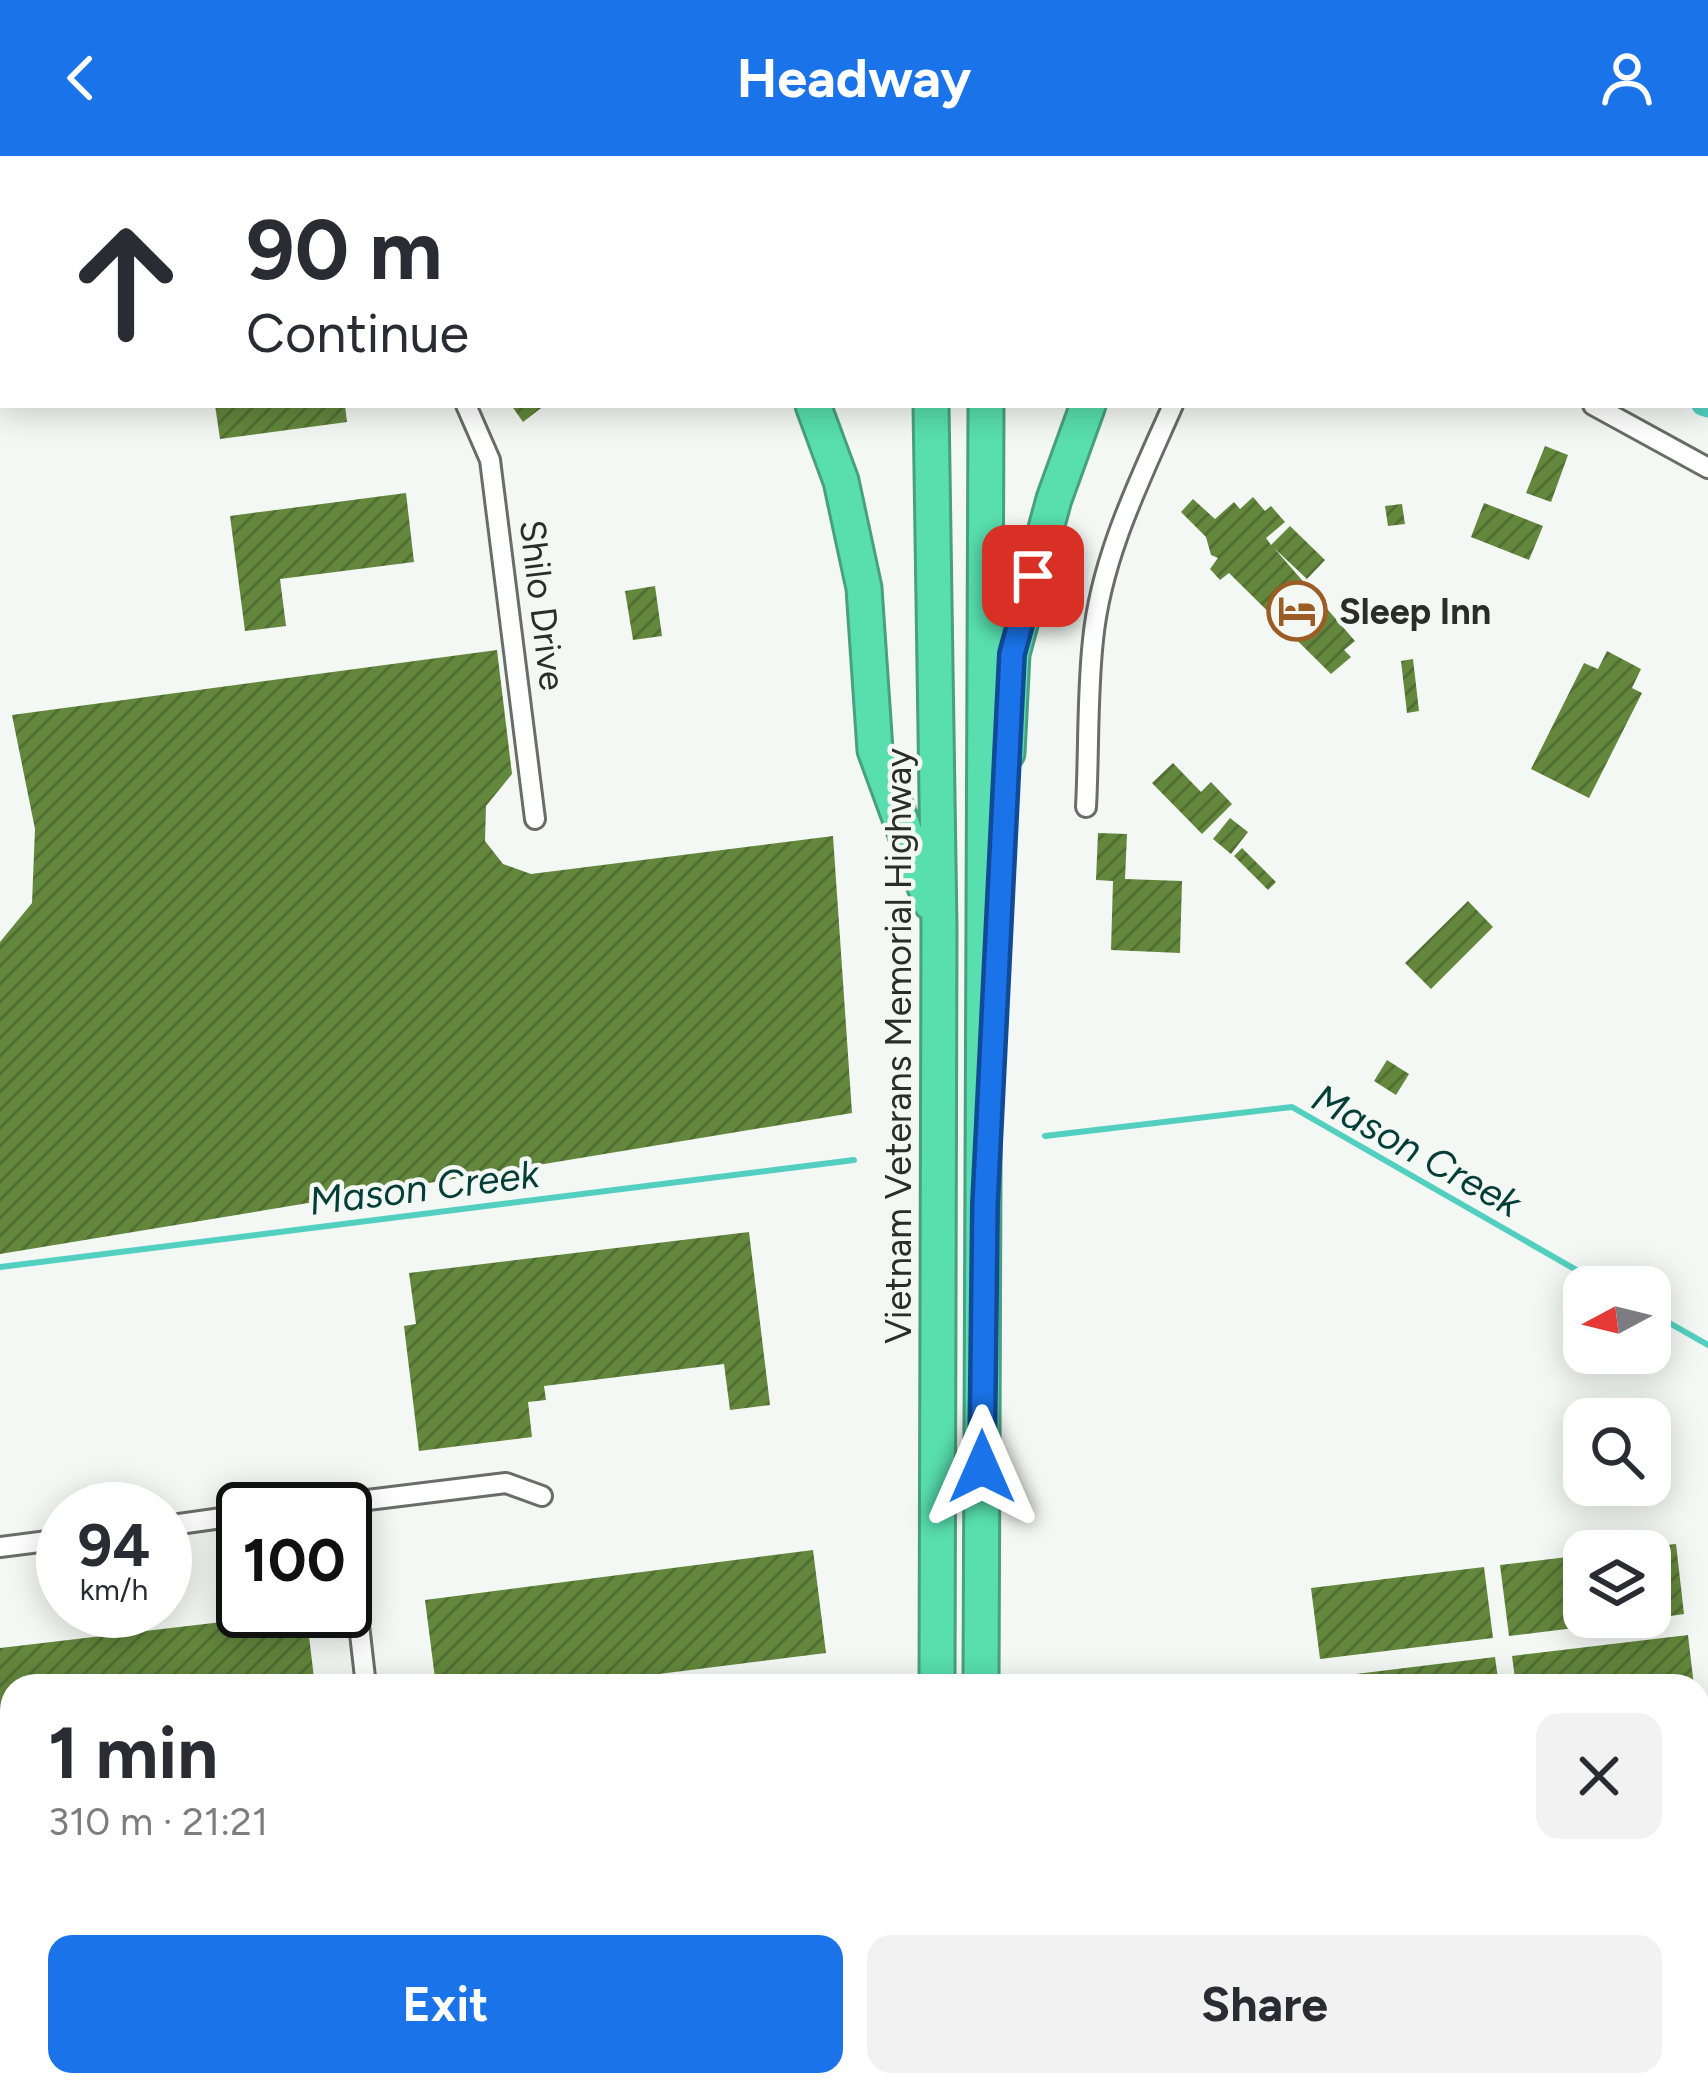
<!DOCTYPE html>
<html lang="en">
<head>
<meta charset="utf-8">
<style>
	body { margin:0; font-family:Figtree,sans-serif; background:#f2f2f3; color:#2b2b33; height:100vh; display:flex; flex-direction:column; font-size:45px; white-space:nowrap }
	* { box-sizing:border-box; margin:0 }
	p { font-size:39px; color:#7c7c81 }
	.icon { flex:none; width:66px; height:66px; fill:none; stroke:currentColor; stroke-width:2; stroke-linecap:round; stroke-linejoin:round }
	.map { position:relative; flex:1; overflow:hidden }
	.drawer { position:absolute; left:0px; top:1518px; width:1710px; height:423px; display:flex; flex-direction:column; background:#fff; border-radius:36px 36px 0 0; box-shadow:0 6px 30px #0003 }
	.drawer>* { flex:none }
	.hud { position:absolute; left:0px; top:0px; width:1710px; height:252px; box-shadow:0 6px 30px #0003; background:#fff; color:#2b2b33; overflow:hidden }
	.needle { width:78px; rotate:263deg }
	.fabs { position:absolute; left:1563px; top:1110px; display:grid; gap:24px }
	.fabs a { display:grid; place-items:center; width:108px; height:108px; border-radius:24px; background:#fff; box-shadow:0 6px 30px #0003; font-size:60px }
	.speed { position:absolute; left:36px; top:1326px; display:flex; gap:24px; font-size:60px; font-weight:700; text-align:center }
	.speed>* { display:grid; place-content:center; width:156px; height:156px; border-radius:50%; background:#fff; box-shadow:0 6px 30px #0003; line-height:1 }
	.speed small { font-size:30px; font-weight:400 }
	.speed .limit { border:6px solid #111; border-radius:18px; background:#fff; color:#111 }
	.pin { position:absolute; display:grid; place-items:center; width:102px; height:102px; color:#fff; margin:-51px; border-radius:24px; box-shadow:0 6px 18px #0006 }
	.me { position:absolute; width:132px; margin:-66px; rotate:0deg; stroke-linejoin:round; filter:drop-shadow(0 0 9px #0008) }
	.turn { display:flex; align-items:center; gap:42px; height:252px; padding:0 48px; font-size:54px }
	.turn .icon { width:156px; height:156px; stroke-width:2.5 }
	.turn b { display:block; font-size:84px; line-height:102px }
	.round { display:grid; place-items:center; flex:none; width:126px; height:126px; border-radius:24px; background:#f2f2f3 }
	.summary { display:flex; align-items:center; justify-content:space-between; height:204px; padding:0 48px }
	h1 { font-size:72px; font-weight:700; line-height:90px }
	.cta { display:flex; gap:24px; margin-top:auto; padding:24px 48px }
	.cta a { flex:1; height:138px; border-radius:24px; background:#1a73e8; color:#fff; font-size:48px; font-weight:700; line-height:138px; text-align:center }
	.cta a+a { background:#f2f2f3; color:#2b2b33 }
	header { display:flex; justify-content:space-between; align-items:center; height:156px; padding:0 48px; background:#1a73e8; color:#fff; font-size:54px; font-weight:700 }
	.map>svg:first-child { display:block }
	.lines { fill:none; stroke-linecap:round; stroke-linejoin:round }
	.stream { stroke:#53cfc0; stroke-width:6 }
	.canal { stroke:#53cfc0; stroke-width:21 }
	.building { fill:url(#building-hatch) }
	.street-casing { stroke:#696d69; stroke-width:24 }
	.highway-casing { stroke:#48a081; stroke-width:39 }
	.street { stroke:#fff; stroke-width:18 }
	.highway { stroke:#58deaf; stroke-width:33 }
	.route-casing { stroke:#114b97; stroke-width:30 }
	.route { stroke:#1a73e8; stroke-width:21 }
	.labels { text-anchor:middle; stroke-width:9; stroke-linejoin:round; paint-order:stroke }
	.street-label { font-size:36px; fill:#2b2d2b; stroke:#f4f8f4 }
	.poi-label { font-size:36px; font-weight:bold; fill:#2b2d2b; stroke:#f4f8f4; text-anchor:start }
	.water-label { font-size:39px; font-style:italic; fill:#023d38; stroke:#f4f8f4 }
</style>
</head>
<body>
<header><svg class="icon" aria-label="back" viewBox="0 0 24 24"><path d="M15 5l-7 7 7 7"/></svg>Headway<svg class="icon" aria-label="person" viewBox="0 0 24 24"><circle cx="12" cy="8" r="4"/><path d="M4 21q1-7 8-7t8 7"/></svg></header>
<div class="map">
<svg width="1708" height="1940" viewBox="0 0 1708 1940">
	<defs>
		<pattern id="building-hatch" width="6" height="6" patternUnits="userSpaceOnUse" patternTransform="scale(3)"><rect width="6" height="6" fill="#63873c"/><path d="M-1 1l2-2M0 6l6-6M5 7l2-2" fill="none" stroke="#526f33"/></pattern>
	</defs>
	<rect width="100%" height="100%" fill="#f4f8f4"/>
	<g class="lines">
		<path class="stream" d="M1045,980L1292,951L1606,1131
			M0,1111L854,1004
			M1650,1156L1708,1189"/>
		<path class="canal" d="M1456,0L1457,3
			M1702,249L1708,251"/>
	</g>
	<path class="building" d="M215,249H345L347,266L220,283Z
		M511,249H545L523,266Z
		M1545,290L1568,299L1551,346L1526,337Z
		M406,337L414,406L280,423L286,470L245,475L230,360Z
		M1253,341L1265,355L1271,350L1285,366L1266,382L1271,389L1290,370L1325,404L1307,423L1274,392L1355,485L1344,494L1351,501L1331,518L1229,417L1220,424L1210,413L1218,402L1211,399L1206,381L1181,356L1193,343L1215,363L1234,346L1240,353Z
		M1484,347L1543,370L1529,404L1471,381Z
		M1402,348L1405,368L1388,370L1385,350Z
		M655,430L662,480L633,484L625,435Z
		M497,494L512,618L486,650L485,685L503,708L531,718L833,680L852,957L0,1098V786L32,747L35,673L12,559Z
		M1607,495L1641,513L1632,532L1642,537L1589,642L1531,613L1584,507L1598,513Z
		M1413,503L1419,555L1407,557L1401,505Z
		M1173,607L1201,636L1211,626L1232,648L1202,678L1152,627Z
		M1230,662L1248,676L1231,698L1213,683Z
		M1098,677L1127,678L1125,723L1182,725L1180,797L1111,794L1113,725L1096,724Z
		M1242,692L1276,726L1268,734L1234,700Z
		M1468,745L1493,771L1431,833L1405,807Z
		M1387,904L1409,918L1396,939L1374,925Z
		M749,1076L770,1249L730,1254L724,1208L544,1230L546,1244L528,1246L532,1281L419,1295L404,1170L416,1168L409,1117Z
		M1676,1388L1684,1458L1650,1463V1395L1640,1392Z
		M813,1394L826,1497L564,1530H436L425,1444Z
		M1584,1399V1461L1639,1464L1509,1480L1500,1409Z
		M1484,1411L1493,1482L1320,1503L1311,1432Z
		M306,1456L315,1530H12V1603L0,1605V1492Z
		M1688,1479L1694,1530H1516L1512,1500Z
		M1495,1501L1499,1530H1324L1323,1522Z
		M1708,1565V1654L1698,1656V1566Z
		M1572,1929H1651L1627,1940H1577Z"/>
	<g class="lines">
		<defs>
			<path id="street" d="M325,0V3
				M1403,0L1404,3
				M1273,3L1274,0
				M466,249L490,304L535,663
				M1593,249L1708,312
				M1086,651C1089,596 1087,539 1093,484C1101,401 1140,324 1173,249
				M345,1346L366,1530
				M294,1353L506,1327L542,1340
				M165,1370L243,1359
				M0,1391L63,1383
				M407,1929L408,1940"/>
			<path id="highway" d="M688,0L689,3
				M926,0V3
				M985,0V3
				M1198,3L1199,0
				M813,249L841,325L864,432L875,594L931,747
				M931,249L939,771L937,1530
				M1007,597L1012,498L1054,343L1088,249
				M981,1530L986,249
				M936,1940V1929
				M978,1940V1929"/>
		</defs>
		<use href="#street" class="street-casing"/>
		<use href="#highway" class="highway-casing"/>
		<use href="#street" class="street"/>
		<use href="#highway" class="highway"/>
	</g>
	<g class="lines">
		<defs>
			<path id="route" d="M982,1311L985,1048L1012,498L1033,420"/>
		</defs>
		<use href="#route" class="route-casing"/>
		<use href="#route" class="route"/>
	</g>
	<defs>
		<symbol id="hotel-ring" viewBox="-11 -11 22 22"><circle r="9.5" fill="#f4f8f4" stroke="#9c5d25" stroke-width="1.5"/><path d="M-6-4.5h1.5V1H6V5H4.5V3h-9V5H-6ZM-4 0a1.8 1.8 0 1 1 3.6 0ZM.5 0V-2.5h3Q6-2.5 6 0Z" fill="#9c5d25"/></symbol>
	</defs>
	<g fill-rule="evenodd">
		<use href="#hotel-ring" x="1264" y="422" width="66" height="66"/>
	</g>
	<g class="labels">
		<g class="street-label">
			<text transform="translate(543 449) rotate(83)" y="13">Shilo Drive</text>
			<text transform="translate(898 890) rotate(-90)" y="13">Vietnam Veterans Memorial Highway</text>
		</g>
		<g class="poi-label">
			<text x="1339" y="468">Sleep Inn</text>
		</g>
		<g class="water-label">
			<text transform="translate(1417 994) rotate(29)" y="14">Mason Creek</text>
			<text transform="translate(424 1031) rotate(-7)" y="14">Mason Creek</text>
		</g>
	</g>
</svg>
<div class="fabs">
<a><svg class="needle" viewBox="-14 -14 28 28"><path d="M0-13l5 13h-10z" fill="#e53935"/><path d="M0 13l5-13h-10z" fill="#7c7c81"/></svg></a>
<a><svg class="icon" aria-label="search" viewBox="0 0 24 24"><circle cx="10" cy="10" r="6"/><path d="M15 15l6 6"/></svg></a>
<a><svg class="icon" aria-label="layers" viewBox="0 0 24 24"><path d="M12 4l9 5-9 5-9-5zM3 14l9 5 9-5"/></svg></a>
</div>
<div class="speed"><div>94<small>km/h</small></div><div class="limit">100</div></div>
<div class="pin" style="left:1033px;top:420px;background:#d93025"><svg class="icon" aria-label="arrive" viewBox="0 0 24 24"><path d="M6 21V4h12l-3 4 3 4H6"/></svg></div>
<svg class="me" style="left:982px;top:1311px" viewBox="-20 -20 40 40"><path d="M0-17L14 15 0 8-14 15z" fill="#1a73e8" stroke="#fff" stroke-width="4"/></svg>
<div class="hud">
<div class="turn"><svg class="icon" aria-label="ahead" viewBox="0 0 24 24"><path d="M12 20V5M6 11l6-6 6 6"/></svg><div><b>90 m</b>Continue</div></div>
</div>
<section class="drawer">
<div class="summary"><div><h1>1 min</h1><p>310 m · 21:21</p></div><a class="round"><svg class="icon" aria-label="close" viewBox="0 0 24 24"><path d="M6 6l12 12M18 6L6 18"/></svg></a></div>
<div class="cta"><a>Exit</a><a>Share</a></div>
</section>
</div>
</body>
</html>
